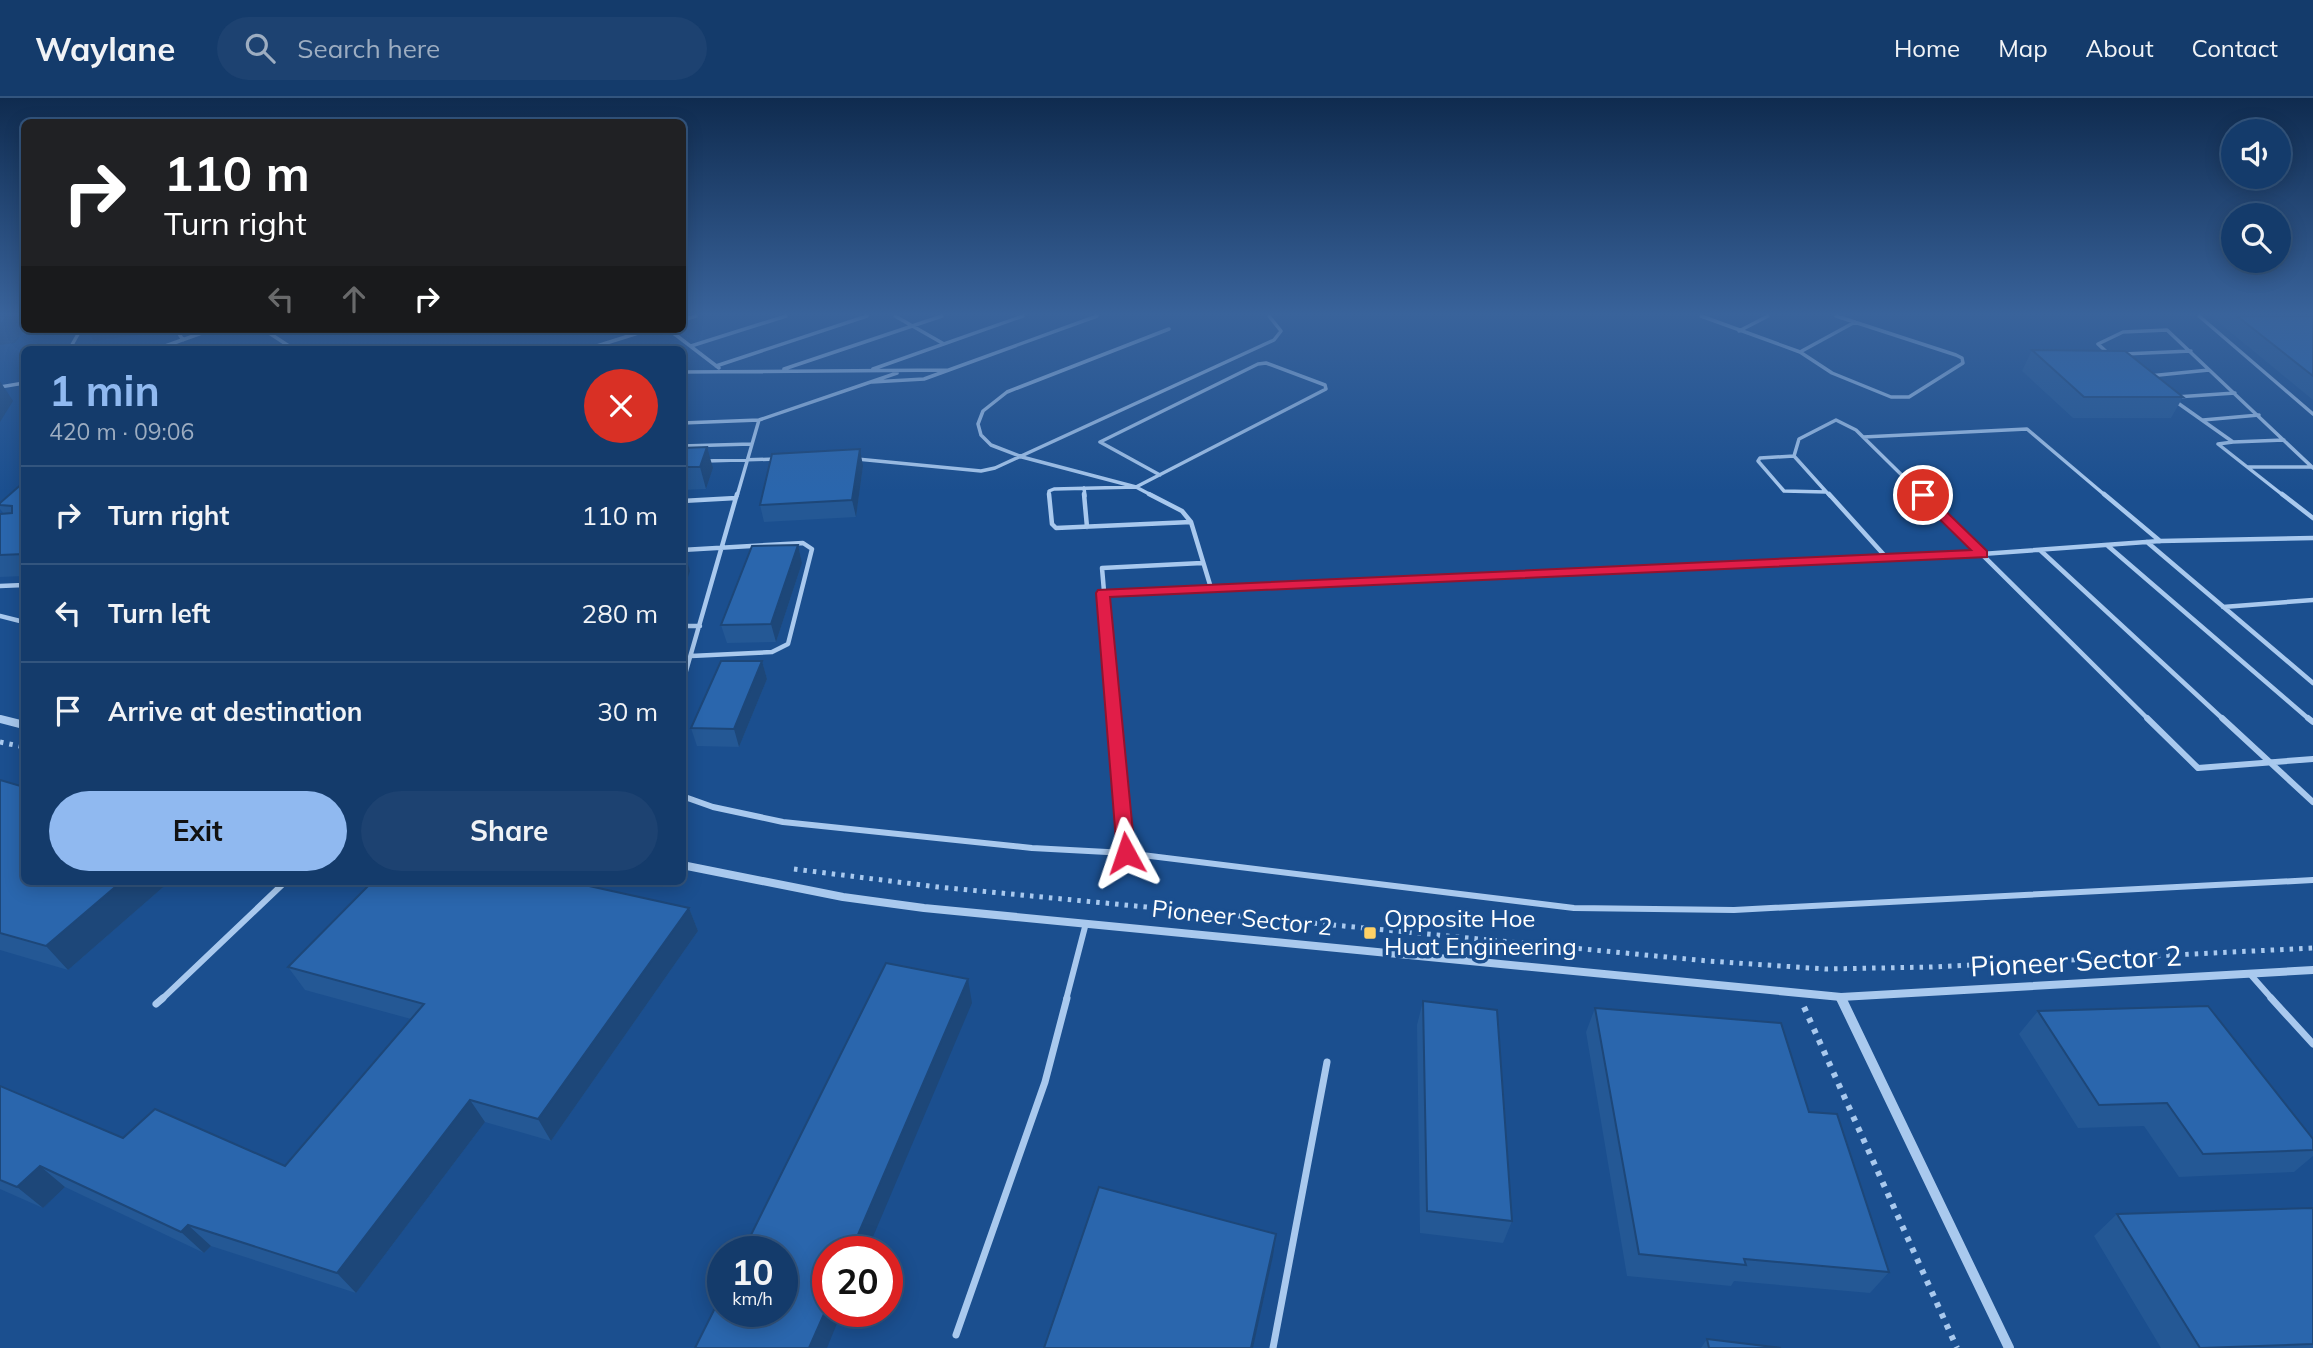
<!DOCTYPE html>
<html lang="en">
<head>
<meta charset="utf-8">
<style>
	body { margin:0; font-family:Mulish,sans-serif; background:#1d4271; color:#f1f3f6; height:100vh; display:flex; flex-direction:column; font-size:26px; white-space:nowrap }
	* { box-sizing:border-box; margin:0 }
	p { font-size:23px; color:#9dadc1 }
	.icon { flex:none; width:38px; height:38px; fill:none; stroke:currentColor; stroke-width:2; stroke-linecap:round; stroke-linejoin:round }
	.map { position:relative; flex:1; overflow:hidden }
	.details { position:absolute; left:21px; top:248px; width:665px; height:539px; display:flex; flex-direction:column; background:#143b6b; border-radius:10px; box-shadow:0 4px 18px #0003,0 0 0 2px #33557e }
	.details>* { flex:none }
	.guide { position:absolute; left:21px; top:21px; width:665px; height:214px; border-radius:10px; box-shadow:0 4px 18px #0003,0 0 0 2px #33557e; background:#202124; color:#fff; overflow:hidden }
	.tools { position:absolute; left:2221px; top:21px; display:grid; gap:14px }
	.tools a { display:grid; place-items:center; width:70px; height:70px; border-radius:50%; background:#143b6b; box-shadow:0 4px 18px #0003,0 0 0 2px #33557e; font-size:35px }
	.speed { position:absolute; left:707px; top:1138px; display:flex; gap:14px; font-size:35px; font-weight:700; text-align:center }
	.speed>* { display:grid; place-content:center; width:91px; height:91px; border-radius:50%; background:#143b6b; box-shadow:0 4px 18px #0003,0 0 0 2px #33557e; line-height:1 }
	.speed small { font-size:18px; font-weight:400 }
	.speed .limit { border:10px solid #d22; background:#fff; color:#111 }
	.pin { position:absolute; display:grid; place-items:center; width:60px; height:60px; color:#fff; margin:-30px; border:4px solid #fff; border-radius:50%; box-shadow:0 2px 7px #0007 }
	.me { position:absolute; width:77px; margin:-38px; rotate:355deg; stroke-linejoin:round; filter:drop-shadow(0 0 5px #0008) }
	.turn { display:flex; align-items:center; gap:24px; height:147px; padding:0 28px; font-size:32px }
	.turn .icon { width:91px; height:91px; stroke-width:2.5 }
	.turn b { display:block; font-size:49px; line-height:60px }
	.lanes { display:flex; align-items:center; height:66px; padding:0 28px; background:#0003; justify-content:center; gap:35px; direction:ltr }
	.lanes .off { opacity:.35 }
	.round { display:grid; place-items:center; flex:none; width:74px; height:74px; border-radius:37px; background:#1d4271 }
	.head { display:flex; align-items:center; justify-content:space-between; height:119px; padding:0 28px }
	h1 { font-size:42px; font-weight:700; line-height:52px; color:#90b9f0 }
	.action { display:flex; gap:14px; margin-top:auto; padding:14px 28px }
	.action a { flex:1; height:80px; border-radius:42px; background:#90b9f0; color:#111; font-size:28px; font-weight:700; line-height:80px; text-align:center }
	.action a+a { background:#1d4271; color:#f1f3f6 }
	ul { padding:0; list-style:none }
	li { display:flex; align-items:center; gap:21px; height:98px; padding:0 28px; border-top:2px solid #33557e }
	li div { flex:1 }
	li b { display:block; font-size:26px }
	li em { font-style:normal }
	header { display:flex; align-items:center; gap:42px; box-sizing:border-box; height:98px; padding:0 35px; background:#143b6b; border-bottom:2px solid #33557e }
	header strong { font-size:33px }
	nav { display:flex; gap:38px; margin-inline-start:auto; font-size:24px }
	.search { width:490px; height:63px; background:#1d4271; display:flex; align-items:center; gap:18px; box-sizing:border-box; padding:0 24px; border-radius:38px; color:#9dadc1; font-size:26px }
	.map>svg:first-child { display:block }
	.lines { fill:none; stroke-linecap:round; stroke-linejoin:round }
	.path-far1 { stroke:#a9c9ee; stroke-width:5; stroke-dasharray:3.5 6; stroke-linecap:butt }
	.path { stroke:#a9c9ee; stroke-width:6; stroke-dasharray:5 7; stroke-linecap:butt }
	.lane-far3 { stroke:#a9c9ee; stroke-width:3.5 }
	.lane-far2 { stroke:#a9c9ee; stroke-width:4.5 }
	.lane-far1 { stroke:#a9c9ee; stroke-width:6 }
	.lane { stroke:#a9c9ee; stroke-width:7 }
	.street-far2 { stroke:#a9c9ee; stroke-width:6 }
	.street-far1 { stroke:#a9c9ee; stroke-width:8 }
	.street { stroke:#a9c9ee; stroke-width:10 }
	.wall { fill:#245895 }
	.shaded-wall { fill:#1d4779 }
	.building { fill:#2a66ad; stroke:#1d4779; stroke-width:2 }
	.route { fill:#e11d48; stroke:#92132f; stroke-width:2 }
	.poi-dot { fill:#ffd166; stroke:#1b4f8f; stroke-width:2.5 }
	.labels { text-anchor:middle; stroke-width:7; stroke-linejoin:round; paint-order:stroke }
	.street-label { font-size:24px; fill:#fff; stroke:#1b4f8f }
	.poi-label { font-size:24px; fill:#fff; stroke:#1b4f8f; text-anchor:start }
	.near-street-label { font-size:28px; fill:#fff; stroke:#1b4f8f }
</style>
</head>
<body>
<header>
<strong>Waylane</strong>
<div class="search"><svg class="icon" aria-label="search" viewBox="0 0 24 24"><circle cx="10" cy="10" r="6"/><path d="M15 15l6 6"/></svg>Search here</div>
<nav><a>Home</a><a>Map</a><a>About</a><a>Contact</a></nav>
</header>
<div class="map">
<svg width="2313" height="1250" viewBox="0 0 2313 1250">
	<rect width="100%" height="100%" fill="#1b4f8f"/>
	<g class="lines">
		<path class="path-far1" d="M0,644L24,649
			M794,771L938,789L1708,863L1825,871L1932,869L2313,850"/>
		<path class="path" d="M1804,909L1957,1250"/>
		<path class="lane-far3" d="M895,218L944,246
			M1701,218L1800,254L1832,275L1891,299H1909L1963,265L1962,260L1956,257L1836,218
			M2199,218L2313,316
			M682,222L696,218
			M176,231L183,242
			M263,231L295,252
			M668,231L719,270
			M1739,233L1768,218
			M691,248L786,218
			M69,252L81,231
			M154,252L213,231
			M584,252L651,231
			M1800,254L1855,224
			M2124,256L2191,253
			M2110,257L2098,246L2123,234L2167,232L2313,370
			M716,268L867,218
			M784,271L942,218
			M873,271L1023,218
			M682,274L949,272
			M2149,278L2209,272
			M872,284L924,281L1097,218
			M0,289L24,285
			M2176,299L2235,295
			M2175,303L2233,344L2218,346L2284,398
			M2203,322L2259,317
			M682,325L759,322L897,275
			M1863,339L2027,331L2106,398
			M1100,344L1160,377
			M2233,344L2284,342
			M682,348L751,346
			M1794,358L1760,360L1758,363L1784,393L1826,394
			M857,361L981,373L995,370L1274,242L1281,233L1269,218
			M706,363L777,361
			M2248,369H2311
			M1084,390L1085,398
			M737,398L759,322
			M1049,398V393L1054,391L1136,389L1326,291L1325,287L1266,265L1258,266L1100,344
			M1153,398L1136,389L1022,359L991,347L981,337L978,326L983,313L1007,294L1169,231
			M1830,398L1794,358L1799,341L1836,322L1856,332L1923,398"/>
		<path class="lane-far2" d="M1049,396L1052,426L1056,430L1191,424
			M1084,396L1087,429
			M1149,396L1182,413L1191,424L1211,490
			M1829,396L1885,458
			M1921,396L2149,622
			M2104,396L2160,443
			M2282,396L2313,420
			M682,403L736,400
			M2147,444L2313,585
			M2108,448L2310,622
			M682,452L803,445L812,451L788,546L772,554L691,558
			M2040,452L2224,622
			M0,488L24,487
			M1103,495L1982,456L2160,443L2313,440
			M2223,509L2313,502
			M0,518L24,524
			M682,528H700
			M682,587L737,396
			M1115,622L1102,470L1202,465"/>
		<path class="lane-far1" d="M1115,620L1126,755
			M2147,620L2198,670L2313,661
			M2222,620L2313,704
			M2308,620L2313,624
			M682,698L713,709L783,724L1032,750L1126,755L1574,810L1734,812L2313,782
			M2250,876L2273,902
			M161,902L285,784
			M1066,902L1086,825"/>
		<path class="lane" d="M2271,900L2313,946
			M156,906L163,900
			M956,1237L1045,984L1067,900
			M1273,1250L1327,964"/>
		<path class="street-far2" d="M0,621L3,622"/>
		<path class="street-far1" d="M0,621L24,627
			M682,767L843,799L924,810L1841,899L2313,872
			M1841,899L1842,902"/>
		<path class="street" d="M1841,900L2009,1250"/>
	</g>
	<path class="wall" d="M2211,218H2313V302Z
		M2032,252L2183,299L2171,320H2073L2022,273Z
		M682,350L713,370L706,391L682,392Z
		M863,368L856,419L764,424L760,407Z
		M24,384V478L0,479V416H4L0,411V405Z
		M798,447L802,465L776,544L727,545L721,527Z
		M762,563L767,581L739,649L697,648L691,630Z
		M0,682L24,784H169L68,872L0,852Z
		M689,810L698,833L551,1043L485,1024L356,1195L211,1148L204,1155L65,1089L43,1110L0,1091V988L123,1040L285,1068L411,921L305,892L288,869Z
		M1423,903L1512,1123L1503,1145L1420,1135L1417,927Z
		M1595,910L1809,1014L1889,1174L1870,1195L1734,1183L1731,1188L1627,1178L1586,934Z
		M2038,913L2313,1041V1058L2294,1074L2179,1079L2144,1028L2078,1030L2019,936Z
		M2313,1110V1250H2161L2094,1138L2117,1116Z
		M1707,1241L1781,1250H1701Z"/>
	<path class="shaded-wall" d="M7,218H24L25,231L15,245L0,247V225Z
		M86,231H160L158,234L94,243Z
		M0,283L13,303L0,324Z
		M707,349L713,370L706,391L700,369Z
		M860,351L863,368L856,419L852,402Z
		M798,447L802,465L776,544L771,526Z
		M683,450L690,473L682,496V453Z
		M762,563L767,581L739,649L734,631Z
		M121,784H169L68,872L46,848Z
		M689,810L698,833L551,1043L538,1021Z
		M968,881L972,905L867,1153H851Z
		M470,1002L485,1024L356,1195L337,1175Z
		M40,1068L65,1089L43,1110L17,1089Z
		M188,1127L211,1148L204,1155L181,1134Z
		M1276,1136L1273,1158L1253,1250H1251Z
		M828,1207V1213H842L827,1250H809Z"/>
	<path class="building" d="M0,218H7L2,225H0Z
		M2237,218H2313V278Z
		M2032,252L2125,253L2183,299H2084Z
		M707,349L700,369H682V350Z
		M860,351L852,402L760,407L772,356Z
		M24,384V456L0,457V416L12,415V408L0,407V405Z
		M798,447L771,526L721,527L752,448Z
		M721,563H762L734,631L691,630Z
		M0,682L24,689V784H121L46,848L0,835Z
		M372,784H571L689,810L538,1021L470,1002L337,1175L188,1127L181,1134L40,1068L17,1089L0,1082V988L123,1040L155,1011L285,1068L424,906L288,869Z
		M886,865L968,881L851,1153H828V1207L809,1250H695L723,1194V1213H782V1153H743Z
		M1423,903L1497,912L1512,1123L1427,1113Z
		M2208,908L2313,1041V1052L2203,1056L2167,1005L2099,1007L2038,913Z
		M1595,910L1781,925L1809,1014L1837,1016L1889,1174L1744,1161L1746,1167L1639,1156Z
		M1099,1089L1276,1136L1251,1250H1044Z
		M2313,1110V1246L2200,1250L2117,1116Z
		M1707,1241L1781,1250H1709Z"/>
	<linearGradient id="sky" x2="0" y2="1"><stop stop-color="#0f2b4f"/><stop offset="0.55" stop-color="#39639b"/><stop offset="1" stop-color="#39639b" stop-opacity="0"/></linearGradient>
	<rect width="2313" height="393" fill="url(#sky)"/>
	<path class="route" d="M1923,394L1927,395L1987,453V459L1110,499L1135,755L1133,759H1120L1117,755L1096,495L1098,492L1971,452L1918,400L1917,397Z"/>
	<rect class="poi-dot" x="1363" y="828" width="14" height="14" rx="3.5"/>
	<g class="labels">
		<g class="street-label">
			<text transform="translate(1242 820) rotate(6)" y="8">Pioneer Sector 2</text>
		</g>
		<g class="poi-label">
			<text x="1384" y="829">Opposite Hoe<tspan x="1384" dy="28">Huat Engineering</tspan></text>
		</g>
		<g class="near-street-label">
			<text transform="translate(2076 863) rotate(-3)" y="10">Pioneer Sector 2</text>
		</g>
	</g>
</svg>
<div class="tools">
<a><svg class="icon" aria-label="sound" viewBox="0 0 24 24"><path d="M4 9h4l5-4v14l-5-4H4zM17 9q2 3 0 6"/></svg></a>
<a><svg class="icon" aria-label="search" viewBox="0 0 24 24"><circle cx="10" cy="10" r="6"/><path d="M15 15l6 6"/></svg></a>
</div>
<div class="speed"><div>10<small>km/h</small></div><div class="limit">20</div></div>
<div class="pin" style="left:1923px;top:397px;background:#d93025"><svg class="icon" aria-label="arrive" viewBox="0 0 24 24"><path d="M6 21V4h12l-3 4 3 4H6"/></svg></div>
<svg class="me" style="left:1126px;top:755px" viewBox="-20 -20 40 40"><path d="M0-17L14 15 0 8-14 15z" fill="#e11d48" stroke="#fff" stroke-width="4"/></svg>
<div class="guide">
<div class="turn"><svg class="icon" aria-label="right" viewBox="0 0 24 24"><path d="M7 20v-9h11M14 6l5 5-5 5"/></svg><div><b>110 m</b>Turn right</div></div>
<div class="lanes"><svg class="icon off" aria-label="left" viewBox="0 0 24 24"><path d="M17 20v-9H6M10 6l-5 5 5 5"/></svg><svg class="icon off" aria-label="ahead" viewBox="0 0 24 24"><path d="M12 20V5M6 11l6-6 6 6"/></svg><svg class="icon" aria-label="right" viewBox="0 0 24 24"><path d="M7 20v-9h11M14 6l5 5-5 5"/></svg></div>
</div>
<section class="details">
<div class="head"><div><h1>1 min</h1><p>420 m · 09:06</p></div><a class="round" style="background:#d93025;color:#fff"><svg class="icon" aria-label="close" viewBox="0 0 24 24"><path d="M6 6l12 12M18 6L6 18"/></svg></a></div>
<ul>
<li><svg class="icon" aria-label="right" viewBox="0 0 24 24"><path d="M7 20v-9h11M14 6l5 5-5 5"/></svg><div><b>Turn right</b></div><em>110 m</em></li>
<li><svg class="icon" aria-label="left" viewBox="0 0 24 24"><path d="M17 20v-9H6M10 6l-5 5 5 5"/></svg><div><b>Turn left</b></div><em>280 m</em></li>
<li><svg class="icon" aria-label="arrive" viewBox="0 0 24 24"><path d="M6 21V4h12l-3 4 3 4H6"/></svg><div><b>Arrive at destination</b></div><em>30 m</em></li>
</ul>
<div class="action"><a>Exit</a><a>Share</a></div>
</section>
</div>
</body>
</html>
